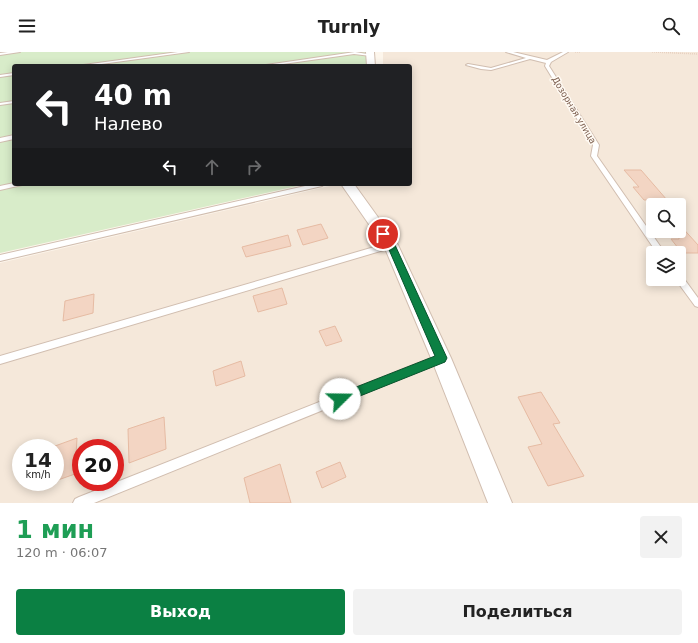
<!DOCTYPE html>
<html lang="ru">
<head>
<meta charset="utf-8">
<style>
	body { margin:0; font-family:"DejaVu Sans",sans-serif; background:#f2f2f2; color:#222; height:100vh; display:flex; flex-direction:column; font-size:15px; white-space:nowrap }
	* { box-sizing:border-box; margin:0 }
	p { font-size:13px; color:#767676 }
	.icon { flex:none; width:22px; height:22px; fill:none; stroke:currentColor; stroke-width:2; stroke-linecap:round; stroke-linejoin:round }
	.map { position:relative; height:451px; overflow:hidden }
	.panel { display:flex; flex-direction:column; background:#fff; flex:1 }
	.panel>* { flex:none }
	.banner { position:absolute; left:12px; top:12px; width:400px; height:122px; border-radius:4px; box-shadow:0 2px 10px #0003; background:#202124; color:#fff; overflow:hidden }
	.tools { position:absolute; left:646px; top:146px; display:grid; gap:8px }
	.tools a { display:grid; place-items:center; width:40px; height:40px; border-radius:4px; background:#fff; box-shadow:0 2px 10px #0003; font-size:20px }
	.speed { position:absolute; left:12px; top:387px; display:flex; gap:8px; font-size:20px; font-weight:700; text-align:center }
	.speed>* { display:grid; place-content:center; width:52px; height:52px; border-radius:50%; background:#fff; box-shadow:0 2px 10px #0003; line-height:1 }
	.speed small { font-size:10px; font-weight:400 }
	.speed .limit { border:6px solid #d22; background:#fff; color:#111 }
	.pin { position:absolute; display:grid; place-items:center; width:34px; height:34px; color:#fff; margin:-17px; border:2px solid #fff; border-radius:50%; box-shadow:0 1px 4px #0007 }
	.me { position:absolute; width:44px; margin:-22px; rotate:68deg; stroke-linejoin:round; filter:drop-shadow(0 0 3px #0008) }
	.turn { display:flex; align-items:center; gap:14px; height:84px; padding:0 16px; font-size:18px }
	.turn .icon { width:52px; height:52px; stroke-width:2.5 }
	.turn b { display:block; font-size:28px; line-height:34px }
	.lanes { display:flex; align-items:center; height:38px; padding:0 16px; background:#0003; justify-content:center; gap:20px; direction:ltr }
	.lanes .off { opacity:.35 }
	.round { display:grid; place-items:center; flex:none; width:42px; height:42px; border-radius:4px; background:#f2f2f2 }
	.overview { display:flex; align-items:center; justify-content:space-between; height:68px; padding:0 16px }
	h1 { font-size:24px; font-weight:700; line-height:30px; color:#1e9e55 }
	.cta { display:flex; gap:8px; margin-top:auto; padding:8px 16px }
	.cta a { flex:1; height:46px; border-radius:4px; background:#0b8043; color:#fff; font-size:16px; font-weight:700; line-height:46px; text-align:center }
	.cta a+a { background:#f2f2f2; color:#222 }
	header { display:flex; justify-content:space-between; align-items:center; height:52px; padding:0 16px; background:#fff; font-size:18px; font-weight:700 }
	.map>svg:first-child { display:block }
	.residential { fill:#f5e8da; fill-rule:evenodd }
	.green { fill:#d8ecc9 }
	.building { fill:#f3d5c3; stroke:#e6bba3 }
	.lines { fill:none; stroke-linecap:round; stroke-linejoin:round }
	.lane-casing { stroke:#d1beb0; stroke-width:2 }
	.street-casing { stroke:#d1beb0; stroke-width:2 }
	.path { stroke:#d9b8a5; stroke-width:1.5; stroke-dasharray:0.5 1.5; stroke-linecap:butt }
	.lane { fill:#fff; fill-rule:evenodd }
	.street { fill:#fff; fill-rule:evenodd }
	.route { fill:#0b8043; stroke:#07532c }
	.labels { text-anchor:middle; stroke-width:3; stroke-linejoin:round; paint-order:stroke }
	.far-street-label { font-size:9px; fill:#7a5c4d; stroke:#fffaf3 }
</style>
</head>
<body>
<header><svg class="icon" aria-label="menu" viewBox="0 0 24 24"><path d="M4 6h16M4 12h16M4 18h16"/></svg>Turnly<svg class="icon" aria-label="search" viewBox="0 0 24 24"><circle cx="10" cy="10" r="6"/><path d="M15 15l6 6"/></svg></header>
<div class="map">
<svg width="698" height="451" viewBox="0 0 698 451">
	<rect width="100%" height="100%" fill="#fdf6ec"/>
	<path class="residential" d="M383,0H698V451H0V211L338,132H410V14H383ZM653,153H679V179H653ZM653,201H679V227H653ZM21,396H55V430H21ZM81,396H115V430H81Z"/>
	<path class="green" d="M0,0H370L371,14H14V132H306L0,201Z"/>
	<path class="building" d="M624,118H641L667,148H644L633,135H639Z
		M321,172L328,186L303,193L297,178Z
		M679,172L698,193V201H682L671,187H679Z
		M288,183L291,194L246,205L242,195Z
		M282,236L287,252L258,260L253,244Z
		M94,242L93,261L63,269L65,249Z
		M335,274L342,289L326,294L319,279Z
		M241,309L245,324L216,334L213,319Z
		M541,340L560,371L553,372L584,424L548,434L528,395L542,392L518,345Z
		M164,365L166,397L129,411L128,377Z
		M77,386L75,422L55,429V394Z
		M340,410L346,425L322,436L316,420Z
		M280,412L291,451H250L244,426Z"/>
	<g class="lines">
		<defs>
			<path id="lane" d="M8,0H20L0,3V1Z
				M178,0H189L87,14H76Z
				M355,0L373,3L371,4L354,2L269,14H259Z
				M506,0H513L547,8L563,0H568L551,10L549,14L599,93L597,104L665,201H657L591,104L593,93L545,14L546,11L530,7L491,18L481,17L466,13L468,12L491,16L526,6Z
				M14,21V23L0,25V23Z
				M14,49V51L0,53V51Z
				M14,83V87L0,90V86Z
				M14,131L23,132L22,133L0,138V134Z
				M314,132H325L322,134L0,209V203Z
				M388,191H391L395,193L394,195L0,312V304Z
				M679,223L682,224L698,246V255L695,254L676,228V227H679Z
				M441,302L444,303L446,306L444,309L94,451H73L75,447L79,445Z"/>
			<path id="street" d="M366,0H374L375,14H367Z
				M341,132H354L398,193L451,306L512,451H488L431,306L384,194Z"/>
		</defs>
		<use href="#lane" class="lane-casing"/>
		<use href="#street" class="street-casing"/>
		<path class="path" d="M575,0H581
			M652,0L698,2"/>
		<use href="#lane" class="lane"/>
		<use href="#street" class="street"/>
	</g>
	<path class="route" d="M383,179L386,180L395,193L447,306L445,310L340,352L336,351L334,347L336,343L435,304L387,193L379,182Z"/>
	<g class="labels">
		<g class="far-street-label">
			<text transform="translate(574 58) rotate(59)" y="3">Дозорная улица</text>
		</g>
	</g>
</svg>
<div class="tools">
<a><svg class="icon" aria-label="search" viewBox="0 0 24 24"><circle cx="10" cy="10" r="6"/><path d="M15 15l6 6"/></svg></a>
<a><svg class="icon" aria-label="layers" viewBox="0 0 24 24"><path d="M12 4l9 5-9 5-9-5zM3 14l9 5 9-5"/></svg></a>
</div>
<div class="speed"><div>14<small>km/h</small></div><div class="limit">20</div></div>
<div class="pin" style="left:383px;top:182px;background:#d93025"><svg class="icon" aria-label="arrive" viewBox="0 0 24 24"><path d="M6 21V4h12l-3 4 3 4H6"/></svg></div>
<svg class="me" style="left:340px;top:347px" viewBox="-20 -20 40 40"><circle r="19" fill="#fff"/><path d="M0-13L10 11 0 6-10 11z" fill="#0b8043"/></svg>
<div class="banner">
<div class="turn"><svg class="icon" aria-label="left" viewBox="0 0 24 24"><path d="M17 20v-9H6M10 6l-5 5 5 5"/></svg><div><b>40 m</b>Налево</div></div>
<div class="lanes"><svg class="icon" aria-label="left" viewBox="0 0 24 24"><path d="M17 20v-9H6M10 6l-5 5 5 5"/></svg><svg class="icon off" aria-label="ahead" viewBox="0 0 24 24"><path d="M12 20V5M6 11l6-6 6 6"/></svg><svg class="icon off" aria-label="right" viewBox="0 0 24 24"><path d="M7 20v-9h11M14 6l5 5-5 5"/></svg></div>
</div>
</div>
<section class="panel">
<div class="overview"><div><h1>1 мин</h1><p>120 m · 06:07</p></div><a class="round"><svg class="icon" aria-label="close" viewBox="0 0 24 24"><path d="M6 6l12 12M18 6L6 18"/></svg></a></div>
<div class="cta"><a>Выход</a><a>Поделиться</a></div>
</section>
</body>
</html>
